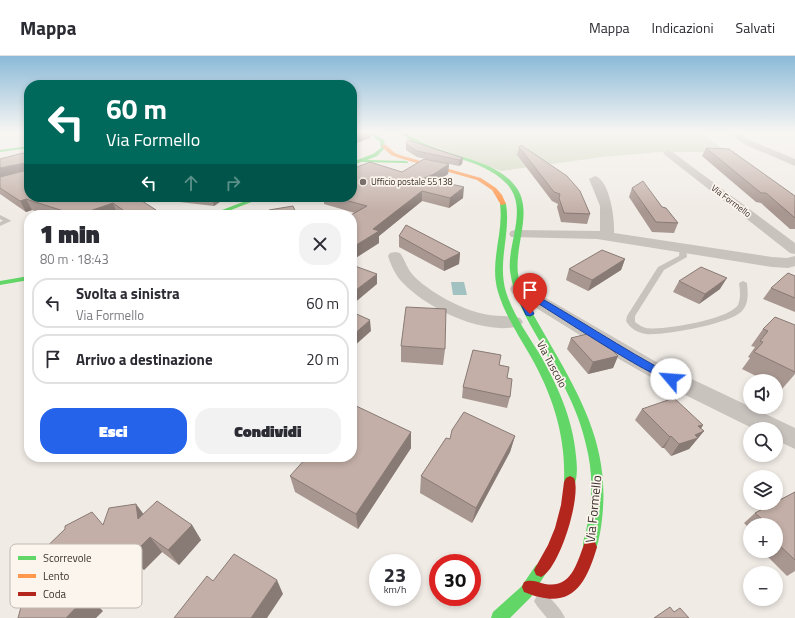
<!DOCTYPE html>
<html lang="it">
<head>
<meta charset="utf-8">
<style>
	body { margin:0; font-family:"Titillium Web",sans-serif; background:#f2f2f3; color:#2b2b33; height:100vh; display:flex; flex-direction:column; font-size:15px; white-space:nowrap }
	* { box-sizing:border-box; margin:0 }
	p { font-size:13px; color:#7c7c81 }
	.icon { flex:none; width:22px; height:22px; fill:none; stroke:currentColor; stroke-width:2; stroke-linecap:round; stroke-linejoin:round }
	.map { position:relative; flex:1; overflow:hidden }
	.panel { position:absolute; left:24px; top:154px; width:333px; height:252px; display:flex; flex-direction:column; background:#fff; border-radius:16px; box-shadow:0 2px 6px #0003 }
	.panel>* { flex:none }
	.top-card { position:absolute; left:24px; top:24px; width:333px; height:122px; border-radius:16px; box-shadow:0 2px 6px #0003; background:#00695c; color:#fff; overflow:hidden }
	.controls { position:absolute; left:743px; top:318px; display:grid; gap:8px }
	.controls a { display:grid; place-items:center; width:40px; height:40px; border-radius:50%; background:#fff; box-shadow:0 2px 6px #0003; font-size:20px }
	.speed { position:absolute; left:369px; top:498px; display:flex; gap:8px; font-size:20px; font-weight:700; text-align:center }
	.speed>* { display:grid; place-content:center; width:52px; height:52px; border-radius:50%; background:#fff; box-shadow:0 2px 6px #0003; line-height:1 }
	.speed small { font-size:10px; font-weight:400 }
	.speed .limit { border:6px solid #d22; background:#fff; color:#111 }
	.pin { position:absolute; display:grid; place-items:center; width:34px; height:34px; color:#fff; margin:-41px -17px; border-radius:50% 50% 50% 0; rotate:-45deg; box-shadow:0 0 4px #0007 }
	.pin .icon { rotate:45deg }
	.me { position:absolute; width:44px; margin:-22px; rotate:297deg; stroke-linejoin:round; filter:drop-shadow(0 0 3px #0008) }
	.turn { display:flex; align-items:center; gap:14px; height:84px; padding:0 16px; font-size:18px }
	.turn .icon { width:52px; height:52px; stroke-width:2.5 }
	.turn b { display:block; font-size:28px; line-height:34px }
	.lanes { display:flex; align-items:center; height:38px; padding:0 16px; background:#0003; justify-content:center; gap:20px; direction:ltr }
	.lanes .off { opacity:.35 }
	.round { display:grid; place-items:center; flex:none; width:42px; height:42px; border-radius:16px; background:#f2f2f3 }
	.head { display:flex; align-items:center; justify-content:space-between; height:68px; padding:0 16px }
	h1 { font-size:24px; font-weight:800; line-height:30px }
	.primary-button { display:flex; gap:8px; margin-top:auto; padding:8px 16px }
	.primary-button a { flex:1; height:46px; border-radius:16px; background:#2563eb; color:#fff; font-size:16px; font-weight:800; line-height:46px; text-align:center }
	.primary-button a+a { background:#f2f2f3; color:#2b2b33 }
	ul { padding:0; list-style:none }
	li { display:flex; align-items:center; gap:12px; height:50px; margin:0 8px 6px; padding:0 8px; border:2px solid #e1e1e2; border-radius:16px }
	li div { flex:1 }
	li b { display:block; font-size:15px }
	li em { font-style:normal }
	header { display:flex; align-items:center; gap:24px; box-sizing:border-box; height:56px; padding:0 20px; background:#fff; border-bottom:1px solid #e1e1e2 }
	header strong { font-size:19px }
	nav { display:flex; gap:22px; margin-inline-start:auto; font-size:14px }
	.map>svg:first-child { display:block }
	.green { fill:#d1d6bf }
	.water { fill:#a1c2c1 }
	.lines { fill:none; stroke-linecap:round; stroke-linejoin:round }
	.path { stroke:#c2bbb6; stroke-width:1.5; stroke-dasharray:1 1; stroke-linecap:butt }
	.lane { fill:#c9c3be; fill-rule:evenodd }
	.street { fill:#c9c3be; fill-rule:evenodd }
	.fast { fill:#63d668; fill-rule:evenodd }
	.slow { fill:#ff974d; fill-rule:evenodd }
	.jam { fill:#b3261e; fill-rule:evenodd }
	.wall { fill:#a89690 }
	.shaded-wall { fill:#887a75 }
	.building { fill:#c3afa7; stroke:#887a75 }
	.route { fill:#2563eb; stroke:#184099 }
	.poi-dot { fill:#7a716c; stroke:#fbf5ee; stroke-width:1.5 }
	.labels { text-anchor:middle; stroke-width:3.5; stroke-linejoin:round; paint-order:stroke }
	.far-poi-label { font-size:9px; fill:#3b302b; stroke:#fbf5ee; text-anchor:start }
	.far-street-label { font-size:9px; fill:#3b302b; stroke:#fbf5ee }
	.street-label { font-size:11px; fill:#3b302b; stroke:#fbf5ee }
	.near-street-label { font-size:13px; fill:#3b302b; stroke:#fbf5ee }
	.key { fill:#fbf5ee; stroke:#c1bab4; stroke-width:1 }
	.key-label { font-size:11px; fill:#3b302b }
</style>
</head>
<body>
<header>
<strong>Mappa</strong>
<nav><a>Mappa</a><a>Indicazioni</a><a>Salvati</a></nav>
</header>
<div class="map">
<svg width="795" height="562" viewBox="0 0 795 562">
	<rect width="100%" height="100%" fill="#f0ebe5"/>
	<path class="green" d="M406,76H700L727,96H661L602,101L501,115L431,89Z"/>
	<path class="water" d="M451,226H464L467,239H453Z"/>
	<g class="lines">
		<path class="path" d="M510,77L519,76"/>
		<path class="lane" d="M0,159L10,164L11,165L0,170V166L3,165L0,163Z
			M683,190L686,192L687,201L664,214L635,260V266C639,269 642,271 646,272C662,275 730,263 738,249C741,242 740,234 739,227L743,225L747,227C748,238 749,248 741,256C728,268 663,280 646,278C636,276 631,273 626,265L627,260L658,211L679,200L680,192Z
			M542,537C551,541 561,553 565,562H547L537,550L534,545L537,540Z"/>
		<path class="street" d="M726,76H736L752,85L795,103V110L746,89Z
			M668,94L671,95L795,187V198L790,197L665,99L663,97Z
			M595,120C610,124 615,164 614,177L772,201L787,202L795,200V210L788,212L772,211L597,183L511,181L509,178L511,175L516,174L600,175V150L589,123Z
			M395,196L400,197C405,204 407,212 412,218C427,235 462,254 484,258C496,261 509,259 520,262L523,266L520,270C484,280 428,253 403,227C395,219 391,209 388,200L390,197Z
			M518,228L539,238L658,307L795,372V393L776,384V373H754L661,327L612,299L512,237L510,233L512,229Z"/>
		<path class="fast" d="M367,76H372L384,84L385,92L377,100L367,104L406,105L408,106V107L361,106L352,109V106L373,98L381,92L380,86Z
			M399,76H404C415,83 427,89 439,93C465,103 502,108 518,134C533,159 512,195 519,223C525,248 541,271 553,293C583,345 607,391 603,452C602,466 600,483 595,496L590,498L585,496C584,495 583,492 583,490C583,484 586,476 587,470C590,459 591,448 591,437C592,421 590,404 586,389C578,351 557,317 539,284C527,263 513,240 510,215C507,187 529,152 507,128C480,99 429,102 399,76Z
			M29,90V92L0,96V94Z
			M256,141H264L218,159H209Z
			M503,146L506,148C511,178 497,205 506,236C513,258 527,278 539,297C557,328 573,363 576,400C577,409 578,421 574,430L570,432L566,430L564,426C566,381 553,340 531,301C519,280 505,259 498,236C489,205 504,178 500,148Z
			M29,220V224L0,229V225Z
			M541,507L546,509L548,514L531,541L510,562H491L493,556L521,531L536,509Z"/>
		<path class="slow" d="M382,89H386L395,97L403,100L481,122L496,132L502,139L506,148L501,149L492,134L477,124L399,102L391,99L382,91Z"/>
		<path class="jam" d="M570,420L574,422C582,440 559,514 541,521L536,519L534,514L548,489L555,472L561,449L564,426L566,422Z
			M590,484L595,486L597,491C585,532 570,555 524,536L522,531L524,526C531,523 537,526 545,528C572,533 577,506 585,486Z"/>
	</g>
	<path class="wall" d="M406,88L463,102L462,108L459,110L417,101L406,94Z
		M519,91L590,158L587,168L561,166L557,151L558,148L552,145L517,99Z
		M706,92L795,140V173H790L761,147L756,146L702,100Z
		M26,99L29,141H227L214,150L137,141L158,159H120L117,157L112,159H48L32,154L26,156L0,138V103Z
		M449,108L448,118L438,125L463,142L449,152L422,145L379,180V187L354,203L352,202V159L355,157L324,148V141H352V113L402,116Z
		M632,132L662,151L678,167L674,177L652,176L629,141Z
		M399,180L460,197L459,208L444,215L399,191Z
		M625,203L621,214L588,235L566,224L569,213Z
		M795,220V256L763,243L771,232Z
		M679,225L720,233L699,248L673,236Z
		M795,269V318L782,333L776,330V325H766L742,313L750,302L748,301L755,291L751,290L763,273Z
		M571,282L618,300L613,312L588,318L567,293Z
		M401,290L445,293L443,309L401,306Z
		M499,309L507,322L510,341L507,352L462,342L463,331Z
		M642,353L703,369L701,373L704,375L689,393L671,400L664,392H662L635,364Z
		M411,376V392L358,473L295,436L290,420Z
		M515,380L510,396L472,467L420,437L421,420L450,383Z
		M795,436V515L787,520L762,495H776V469H750V473L744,467L755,457Z
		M136,448L143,458L192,469L201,484L179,509L162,496L144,514L130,502L90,543L103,555L48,519L31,506L103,469Z"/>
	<path class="shaded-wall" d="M364,76H369L370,82L352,89V80Z
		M463,102L462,108L459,110V104Z
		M25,107L29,114L0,122V112Z
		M449,108L448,118L434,128L424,122Z
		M464,131L463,142L449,152L450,142Z
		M422,135V145L379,180V187L354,203L353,191L373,173Z
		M212,141H227L214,150Z
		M26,143L32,154L26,156L20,145Z
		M113,147L117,157L112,159H78Z
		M156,154L158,159H140Z
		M460,197L459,208L444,215V205Z
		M625,203L621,214L588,235L592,224Z
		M377,218V228L352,249V237Z
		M727,222L720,233L699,248L705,238Z
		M370,264L371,275L352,292V280Z
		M618,300L613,312L588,318L593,306Z
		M703,369L697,378L704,375L689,393L671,400L679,388L698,370Z
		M411,376V392L358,473L356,458Z
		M515,380L510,396L472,467L476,452Z
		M671,380L664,392H662L670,381Z
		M136,448L148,464L138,463Z
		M192,469L201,484L179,509L168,494Z
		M150,481L162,496L144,514L131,500Z
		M116,488L130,502L90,543L103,555L96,562H66L73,529Z
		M277,524L283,538L267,562H251Z"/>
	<path class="building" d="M352,76H364L352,80Z
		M408,84L463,102L459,104L417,95L406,88Z
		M521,89L567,120L580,135L590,158L564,157L559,142L560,138L554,136L519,91Z
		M706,92L729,93L795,140V162L766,137H761Z
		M23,97L26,99H29V141H136L156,154L140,159H130L113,147L78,159H76L26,143L20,145L0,132V121L24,115L25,107L0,112V103Z
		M424,103L449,108L434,118L424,122L464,131L450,142L422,135L373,173L379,175L353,191H352V159H351L367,150L334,141H352V122L355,121L352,120V113L370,106L402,116Z
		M643,125L662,151L666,152L678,167L656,166L632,132Z
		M293,150L297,159H271L269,154Z
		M406,169L460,197L444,205L399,180Z
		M602,194L625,203L592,224L569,213Z
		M352,209L377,218L352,237Z
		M701,211L727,222L705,238L679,225Z
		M788,217L795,220V242L771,232Z
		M406,251L446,253L445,293L401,290Z
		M352,256L370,264L352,280Z
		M775,261L795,269V316L754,296L763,286L760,285L768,275L763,273Z
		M595,276L618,300L593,306L571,282Z
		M473,294L501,299L499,309L509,311L507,322L512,323L510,341L463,331Z
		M674,342L703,369L698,370L704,375L695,379L698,382L679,388L671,380L670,381L642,353Z
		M352,348L411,376L356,458L290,420L307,401H352Z
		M464,356L515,380L476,452L421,420L446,382L450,383L452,374Z
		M795,436V504L776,486V469H769L755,457L774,447H776V446Z
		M157,445L192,469L168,494L150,481L131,500L116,488L73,529L86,541L66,562H18L28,525L50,519L31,506L65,473V470L92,456L103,469L109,452L136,448L138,463Z
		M234,498L277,524L251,562H174L207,520L213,525Z
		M670,551L674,556L680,552L689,562H654Z"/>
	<linearGradient id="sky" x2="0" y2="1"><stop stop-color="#8bbad8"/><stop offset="0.49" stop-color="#f8f6f3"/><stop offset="1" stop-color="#f8f6f3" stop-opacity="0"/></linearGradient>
	<rect width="795" height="155" fill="url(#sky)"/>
	<path class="route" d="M515,231H521C573,259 622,293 674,320L676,323L674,325C661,329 547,252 526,240L534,258L530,260L526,259L514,233Z"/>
	<circle class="poi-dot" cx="363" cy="126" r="4"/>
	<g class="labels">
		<g class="far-poi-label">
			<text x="371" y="129">Ufficio postale 55138</text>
		</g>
		<g class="far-street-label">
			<text transform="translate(731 145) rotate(37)" y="3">Via Formello</text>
		</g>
		<g class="street-label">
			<text transform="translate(552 308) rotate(62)" y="4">Via Tuscolo</text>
		</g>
		<g class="near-street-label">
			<text transform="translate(593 453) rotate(-84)" y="5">Via Formello</text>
		</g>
	</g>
	<rect x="10" y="488" width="132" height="64" rx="6" class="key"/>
	<rect x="18" y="500" width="18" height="4" fill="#63d668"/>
	<rect x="18" y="518" width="18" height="4" fill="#ff974d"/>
	<rect x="18" y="536" width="18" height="4" fill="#b3261e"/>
	<g class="key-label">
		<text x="43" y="506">Scorrevole</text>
		<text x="43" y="524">Lento</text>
		<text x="43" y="542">Coda</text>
	</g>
</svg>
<div class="controls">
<a><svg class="icon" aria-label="sound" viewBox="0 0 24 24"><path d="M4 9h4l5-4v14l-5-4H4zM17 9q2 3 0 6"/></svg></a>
<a><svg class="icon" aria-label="search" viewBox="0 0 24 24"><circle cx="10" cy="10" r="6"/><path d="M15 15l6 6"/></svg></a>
<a><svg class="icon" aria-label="layers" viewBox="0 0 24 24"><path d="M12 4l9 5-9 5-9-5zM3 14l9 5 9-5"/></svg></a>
<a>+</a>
<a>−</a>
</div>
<div class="speed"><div>23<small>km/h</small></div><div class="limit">30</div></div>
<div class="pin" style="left:530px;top:258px;background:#d93025"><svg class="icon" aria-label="arrive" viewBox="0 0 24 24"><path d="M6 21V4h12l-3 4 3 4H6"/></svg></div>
<svg class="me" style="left:671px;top:323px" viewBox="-20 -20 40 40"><circle r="19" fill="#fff"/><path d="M0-13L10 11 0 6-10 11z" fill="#2563eb"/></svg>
<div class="top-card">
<div class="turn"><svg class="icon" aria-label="left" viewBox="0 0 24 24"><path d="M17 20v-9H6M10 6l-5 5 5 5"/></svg><div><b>60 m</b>Via Formello</div></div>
<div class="lanes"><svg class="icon" aria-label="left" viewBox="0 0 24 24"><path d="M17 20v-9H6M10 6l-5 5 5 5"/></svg><svg class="icon off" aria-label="ahead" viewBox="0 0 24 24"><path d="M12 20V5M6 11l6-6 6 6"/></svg><svg class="icon off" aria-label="right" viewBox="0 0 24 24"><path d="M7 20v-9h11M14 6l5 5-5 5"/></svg></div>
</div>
<section class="panel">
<div class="head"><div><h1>1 min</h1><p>80 m · 18:43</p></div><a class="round"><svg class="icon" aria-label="close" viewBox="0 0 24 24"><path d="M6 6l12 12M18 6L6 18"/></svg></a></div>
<ul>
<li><svg class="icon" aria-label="left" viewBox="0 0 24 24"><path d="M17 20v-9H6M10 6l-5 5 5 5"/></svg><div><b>Svolta a sinistra</b><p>Via Formello</p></div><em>60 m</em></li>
<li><svg class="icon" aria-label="arrive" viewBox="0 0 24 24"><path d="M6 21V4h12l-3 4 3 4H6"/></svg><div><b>Arrivo a destinazione</b></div><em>20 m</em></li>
</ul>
<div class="primary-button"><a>Esci</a><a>Condividi</a></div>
</section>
</div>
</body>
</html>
